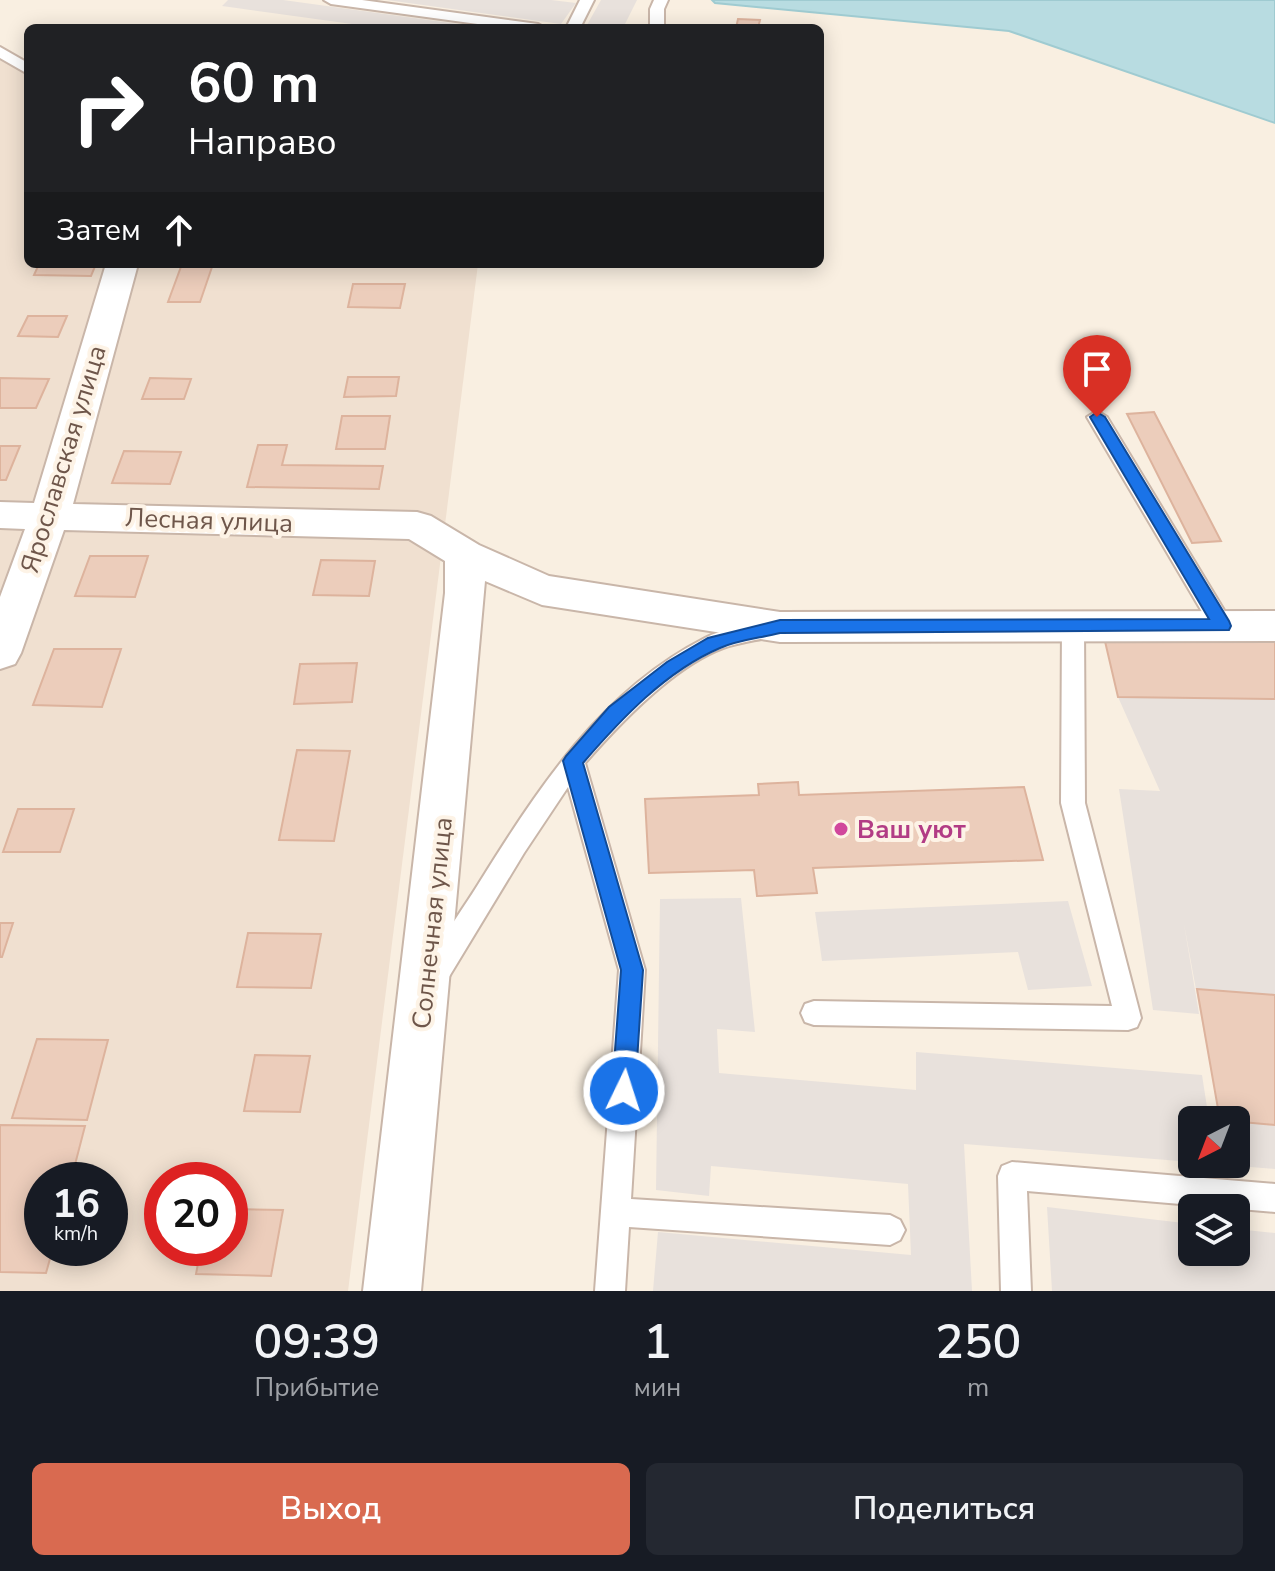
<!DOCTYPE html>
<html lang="ru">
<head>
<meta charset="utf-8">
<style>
	body { margin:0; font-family:"Nunito Sans",sans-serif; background:#242831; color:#f1f3f6; height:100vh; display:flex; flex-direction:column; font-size:30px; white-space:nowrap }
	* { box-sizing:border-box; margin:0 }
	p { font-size:26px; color:#9ea1a6 }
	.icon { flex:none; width:44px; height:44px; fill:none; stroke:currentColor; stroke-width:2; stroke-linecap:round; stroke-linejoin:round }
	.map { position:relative; height:1291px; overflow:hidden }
	.sheet { display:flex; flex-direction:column; background:#171b24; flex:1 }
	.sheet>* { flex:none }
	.guide { position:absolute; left:24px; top:24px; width:800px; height:244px; border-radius:12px; box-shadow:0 4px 20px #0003; background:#202124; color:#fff; overflow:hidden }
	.needle { width:52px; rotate:222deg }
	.buttons { position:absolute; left:1178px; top:1106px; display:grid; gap:16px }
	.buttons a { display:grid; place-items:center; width:72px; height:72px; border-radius:12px; background:#171b24; box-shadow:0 4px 20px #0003; font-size:40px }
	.speed { position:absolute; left:24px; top:1162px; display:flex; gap:16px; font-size:40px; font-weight:700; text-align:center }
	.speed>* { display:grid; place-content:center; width:104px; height:104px; border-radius:50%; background:#171b24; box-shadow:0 4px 20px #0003; line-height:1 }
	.speed small { font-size:20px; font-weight:400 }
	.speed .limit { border:12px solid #d22; background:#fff; color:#111 }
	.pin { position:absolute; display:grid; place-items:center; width:68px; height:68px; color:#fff; margin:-82px -34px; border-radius:50% 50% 50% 0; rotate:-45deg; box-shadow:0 0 8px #0007 }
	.pin .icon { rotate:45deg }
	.me { position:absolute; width:88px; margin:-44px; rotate:4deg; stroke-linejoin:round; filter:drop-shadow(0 0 6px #0008) }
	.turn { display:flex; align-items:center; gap:28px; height:168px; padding:0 32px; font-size:36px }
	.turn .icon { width:104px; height:104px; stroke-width:2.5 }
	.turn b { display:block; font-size:56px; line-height:68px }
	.then { display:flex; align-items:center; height:76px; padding:0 32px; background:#0003; gap:16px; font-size:30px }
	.eta { display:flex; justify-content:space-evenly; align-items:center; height:136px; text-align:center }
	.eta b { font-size:48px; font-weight:600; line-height:56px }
	.button { display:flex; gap:16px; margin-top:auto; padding:16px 32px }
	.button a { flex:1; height:92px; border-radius:12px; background:#d96a50; color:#fff; font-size:32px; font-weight:600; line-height:92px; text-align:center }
	.button a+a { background:#242831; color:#f1f3f6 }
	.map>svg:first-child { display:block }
	.residential { fill:#f0e0d0; fill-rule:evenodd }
	.industrial { fill:#e8e1dc }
	.water { fill:#b8dce1; stroke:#9fcbd1; stroke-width:2 }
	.building { fill:#eccdbb; stroke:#ddb39d; stroke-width:2 }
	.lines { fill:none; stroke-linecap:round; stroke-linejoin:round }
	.lane-casing { stroke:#c9b6a9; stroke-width:4 }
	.street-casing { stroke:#c9b6a9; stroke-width:4 }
	.lane { fill:#fff; fill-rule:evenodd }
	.street { fill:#fff; fill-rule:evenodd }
	.route { fill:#1a73e8; stroke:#114b97; stroke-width:2 }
	.hotel-dot { fill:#d1479c; stroke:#fdf3e6; stroke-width:3 }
	.labels { text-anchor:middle; stroke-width:8; stroke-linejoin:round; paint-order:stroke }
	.street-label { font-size:26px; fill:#6e564a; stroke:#fdf3e6 }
	.hotel-label { font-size:26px; font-weight:bold; fill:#b23c85; stroke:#fdf3e6; text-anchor:start }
</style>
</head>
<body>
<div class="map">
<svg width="1275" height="1291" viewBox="0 0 1275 1291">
	<rect width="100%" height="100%" fill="#f9efe1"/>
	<path class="residential" d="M0,55L28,77V264H478L348,1291H0ZM42,1180H110V1248H42ZM162,1180H230V1248H162Z"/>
	<path class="industrial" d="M228,0H283L487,28H381L222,6Z
		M387,0H551L576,3L561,24Z
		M601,0H637L623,28L587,25Z
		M1104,637L1275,643V1169L1213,1164H1236V1120H1220L1184,924L1199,1014L1153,1010L1119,789L1160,791L1118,697Z
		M741,898L755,1032L717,1029L719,1073L916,1090V1052L1202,1075L1209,1120H1192V1162L964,1144L972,1291H653L658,1232L911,1255L908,1184L711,1166L709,1196L656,1190L660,899Z
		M1068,901L1092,986L1028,990L1018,952L822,961L815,912Z
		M1047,1207L1192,1224V1252H1236V1229L1275,1233V1291H1052Z"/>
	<path class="water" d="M712,0H1275V123L1009,31L715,3Z"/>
	<path class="building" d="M738,19L760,20L758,28H736Z
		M39,264H96L91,276L34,275Z
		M182,264H213L200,302H168Z
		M353,284H405L400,308L348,307Z
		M28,316H67L58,337L18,336Z
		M348,377H399L396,396L344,397Z
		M0,378L49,379L36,408H0Z
		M150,378L191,379L184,399H142Z
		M1154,412L1221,541L1192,543L1127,414Z
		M342,416H390L385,449H336Z
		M258,445H287L282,465L383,466L379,489L247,487Z
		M0,446H20L6,480H0Z
		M124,451L181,452L170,484L112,483Z
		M90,556H148L135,597L75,596Z
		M321,560L375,561L369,596L313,595Z
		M1104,637L1275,640V699L1118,697Z
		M54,649H121L102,707L33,705Z
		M357,663L352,702L294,704L300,664Z
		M297,750L350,751L334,841L279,840Z
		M798,782L799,795L1024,787L1043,860L813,868L817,893L757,896L754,870L649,873L645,799L759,795L758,784Z
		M18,809H74L60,852H3Z
		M0,923H13L2,957H0Z
		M248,933L321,934L311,988L237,987Z
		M1197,989L1275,995V1125L1220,1120Z
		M37,1039L108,1040L87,1120L12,1118Z
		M255,1055L310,1056L300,1112L244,1111Z
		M0,1125L85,1126L71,1180H42V1248H53L46,1273L0,1272Z
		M230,1209L283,1210L271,1276L196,1274L201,1248H230Z"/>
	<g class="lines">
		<defs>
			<path id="lane" d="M324,0H362L538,24L545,28H507L331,4Z
				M580,0H594L580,28H566Z
				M654,0H668L664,9V28H650V9Z
				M0,47L28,63V74L0,58Z
				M1097,411L1107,417L1230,620L1233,626L1230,632H1214L1087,417Z
				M1073,617L1081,619L1084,625L1085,803L1141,1018L1137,1027L1128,1030L814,1025L805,1022L801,1013L805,1004L814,1001L1112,1006L1061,803L1062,625L1065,619Z
				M770,621L778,623L781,629L778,635C760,640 741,642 723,648C674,666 619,724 585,763L645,970L631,1199L890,1215L900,1220L905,1230L900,1240L890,1245L629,1227L625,1291H595L619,970L568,787L524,853L447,980L438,984L429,980L425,972C439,941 461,912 479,883C539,787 601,691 705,638C724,628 749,626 770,621Z
				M1012,1162L1275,1184V1212L1027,1191L1031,1291H1001L998,1176L1002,1166Z"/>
			<path id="street" d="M106,264H138L73,504L417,512L431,516L479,545L549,576L780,612L1275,611V641L780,642L542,605L485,581L421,1291H363L445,593V561L409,539L64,530L21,653L15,664L0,669V597L25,529L0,528V502L34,503Z"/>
		</defs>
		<use href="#lane" class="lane-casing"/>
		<use href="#street" class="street-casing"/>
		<use href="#lane" class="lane"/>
		<use href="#street" class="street"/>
	</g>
	<path class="route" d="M1097,412L1105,417L1229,621L1231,626L1229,630L780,633C760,638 738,640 720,648C666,671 621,719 583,763L643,970L635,1091L632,1098L624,1101L616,1098L612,1091L621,970L563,761L566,756L609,707L667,662L708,638L780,620L1209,619L1090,417Z"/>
	<circle class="hotel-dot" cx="841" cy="829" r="8"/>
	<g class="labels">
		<g class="street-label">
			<text transform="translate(63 459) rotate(-73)" y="9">Ярославская улица</text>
			<text transform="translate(209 520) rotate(2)" y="9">Лесная улица</text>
			<text transform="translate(432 923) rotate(-84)" y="9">Солнечная улица</text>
		</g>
		<g class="hotel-label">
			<text x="857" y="838">Ваш уют</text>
		</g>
	</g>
</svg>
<div class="buttons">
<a><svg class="needle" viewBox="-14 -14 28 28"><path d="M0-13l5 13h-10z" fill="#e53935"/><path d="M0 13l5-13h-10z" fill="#9ea1a6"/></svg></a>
<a><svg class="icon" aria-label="layers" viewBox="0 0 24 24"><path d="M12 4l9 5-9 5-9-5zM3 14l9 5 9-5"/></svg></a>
</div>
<div class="speed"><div>16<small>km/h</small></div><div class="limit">20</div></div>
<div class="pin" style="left:1097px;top:417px;background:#d93025"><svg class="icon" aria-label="arrive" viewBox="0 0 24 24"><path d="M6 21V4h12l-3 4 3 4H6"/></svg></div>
<svg class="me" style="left:624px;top:1091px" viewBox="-20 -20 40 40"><circle r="17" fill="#1a73e8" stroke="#fff" stroke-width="3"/><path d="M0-11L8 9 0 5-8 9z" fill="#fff"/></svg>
<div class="guide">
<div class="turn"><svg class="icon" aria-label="right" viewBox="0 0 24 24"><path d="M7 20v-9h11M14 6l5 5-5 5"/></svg><div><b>60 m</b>Направо</div></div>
<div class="then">Затем<svg class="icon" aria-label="ahead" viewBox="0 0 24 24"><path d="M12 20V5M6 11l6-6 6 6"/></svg></div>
</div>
</div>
<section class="sheet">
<div class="eta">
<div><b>09:39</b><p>Прибытие</p></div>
<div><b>1</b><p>мин</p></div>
<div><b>250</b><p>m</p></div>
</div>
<div class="button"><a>Выход</a><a>Поделиться</a></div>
</section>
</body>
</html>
